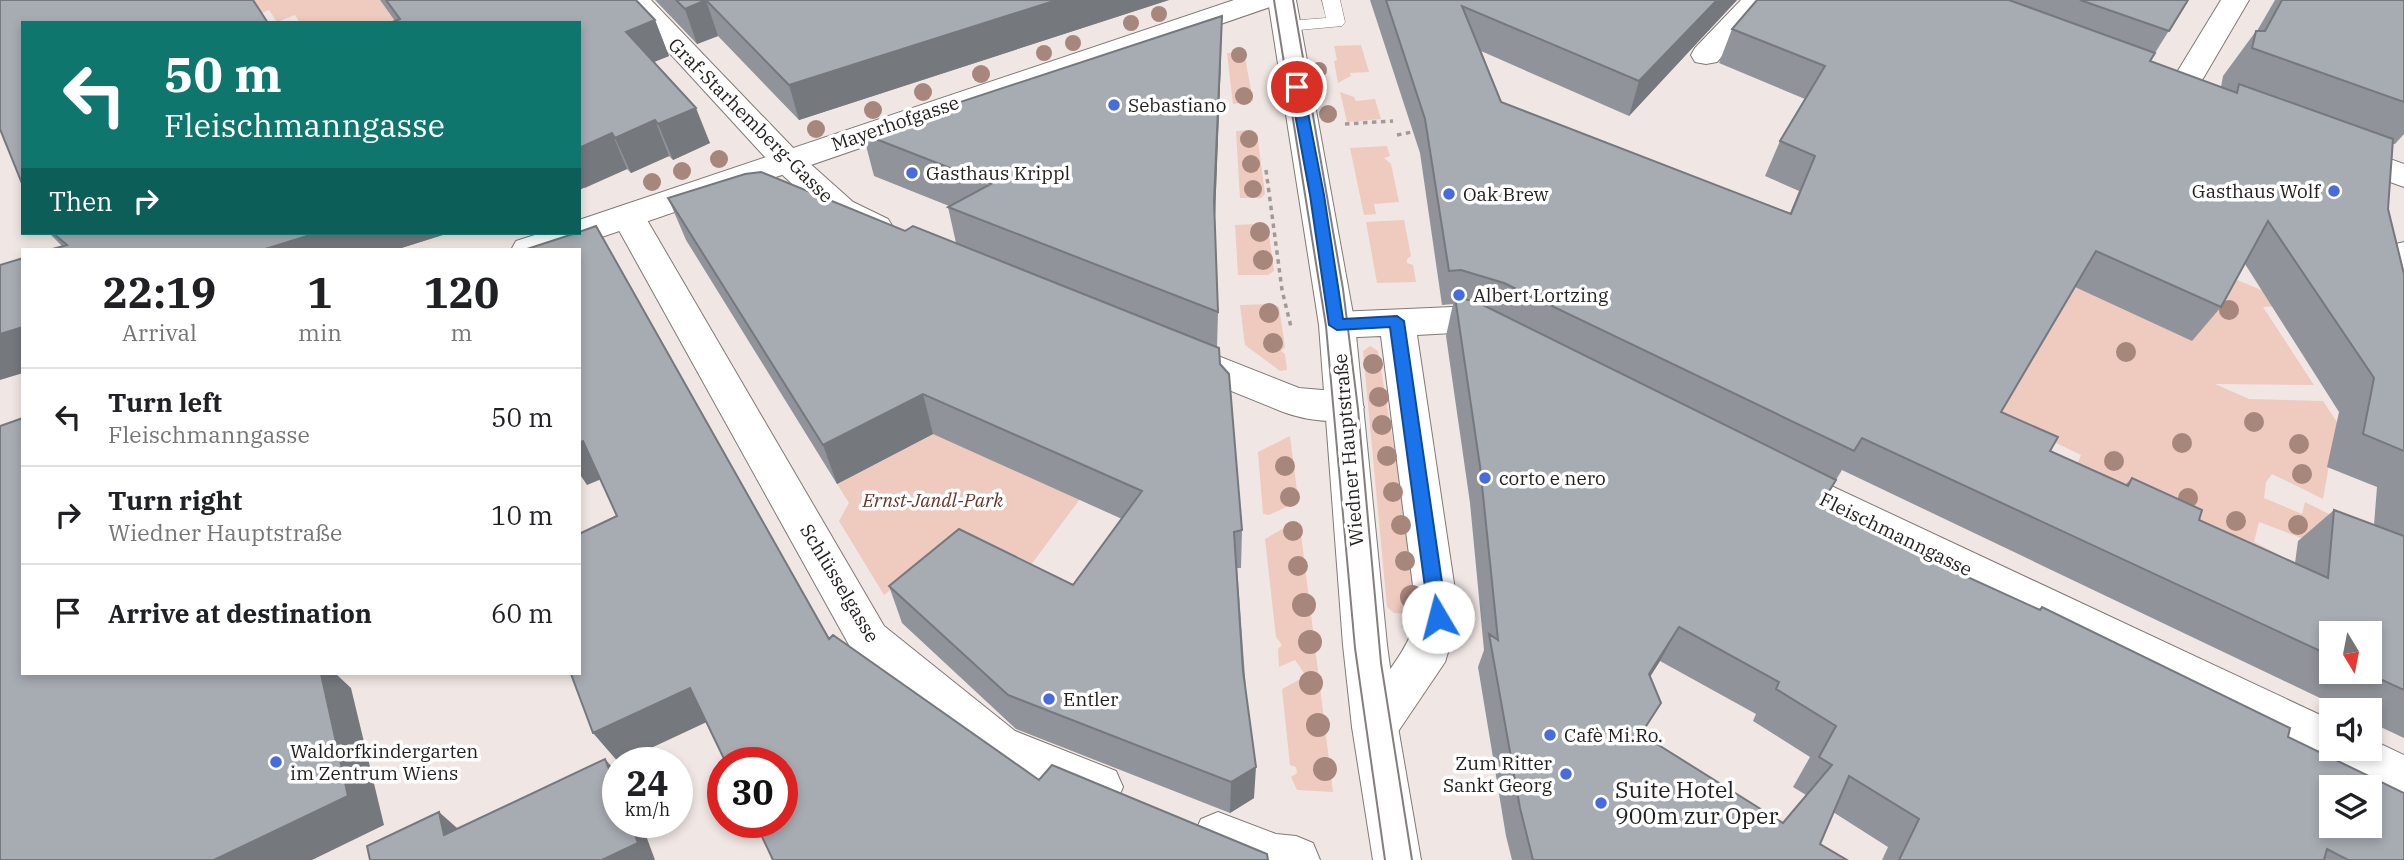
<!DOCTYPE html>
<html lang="en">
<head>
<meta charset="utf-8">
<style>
	body { margin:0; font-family:"IBM Plex Serif",serif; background:#f2f2f2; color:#202124; height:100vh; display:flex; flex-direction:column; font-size:26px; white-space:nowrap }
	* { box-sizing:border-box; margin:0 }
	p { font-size:23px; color:#757577 }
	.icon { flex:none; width:38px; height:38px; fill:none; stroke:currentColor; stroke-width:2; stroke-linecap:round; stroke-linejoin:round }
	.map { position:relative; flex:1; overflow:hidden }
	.drawer { position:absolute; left:21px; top:248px; width:560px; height:427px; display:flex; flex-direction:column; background:#fff; border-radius:0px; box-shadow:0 4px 10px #0003 }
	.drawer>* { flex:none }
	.top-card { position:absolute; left:21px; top:21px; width:560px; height:214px; border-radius:0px; box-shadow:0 4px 10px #0003; background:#0f766e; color:#fff; overflow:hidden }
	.needle { width:46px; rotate:170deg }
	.buttons { position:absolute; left:2319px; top:621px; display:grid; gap:14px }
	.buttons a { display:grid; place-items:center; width:63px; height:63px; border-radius:0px; background:#fff; box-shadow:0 4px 10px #0003; font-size:35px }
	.speed { position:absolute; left:602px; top:747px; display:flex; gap:14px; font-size:35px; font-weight:700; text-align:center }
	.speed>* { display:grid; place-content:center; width:91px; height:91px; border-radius:50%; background:#fff; box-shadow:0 4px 10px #0003; line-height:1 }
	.speed small { font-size:18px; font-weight:400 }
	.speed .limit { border:10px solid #d22; background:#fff; color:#111 }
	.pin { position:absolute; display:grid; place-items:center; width:60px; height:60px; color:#fff; margin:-30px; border:4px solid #fff; border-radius:50%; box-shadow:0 2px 7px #0007 }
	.me { position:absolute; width:77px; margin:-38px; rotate:352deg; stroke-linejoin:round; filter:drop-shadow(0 0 5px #0008) }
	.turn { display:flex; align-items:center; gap:24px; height:147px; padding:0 28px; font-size:32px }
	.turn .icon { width:91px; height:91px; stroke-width:2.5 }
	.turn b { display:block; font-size:49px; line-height:60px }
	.then { display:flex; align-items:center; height:66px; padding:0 28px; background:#0003; gap:14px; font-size:26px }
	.eta { display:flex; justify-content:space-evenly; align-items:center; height:119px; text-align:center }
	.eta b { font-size:42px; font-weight:700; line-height:49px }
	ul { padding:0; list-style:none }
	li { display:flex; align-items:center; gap:21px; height:98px; padding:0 28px; border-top:2px solid #e0e0e0 }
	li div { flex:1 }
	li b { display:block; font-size:26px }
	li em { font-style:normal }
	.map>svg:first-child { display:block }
	.green { fill:#eecabf }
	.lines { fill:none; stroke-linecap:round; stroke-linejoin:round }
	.service-casing { stroke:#817976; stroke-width:1 }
	.minor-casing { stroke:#817976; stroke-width:2 }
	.tertiary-casing { stroke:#817976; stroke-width:2 }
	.secondary-casing { stroke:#817976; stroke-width:2 }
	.path { stroke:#a19a98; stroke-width:3.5; stroke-dasharray:4.5 4.5; stroke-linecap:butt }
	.service { fill:#fff; fill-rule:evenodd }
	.minor { fill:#fff; fill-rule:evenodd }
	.tertiary { fill:#fff; fill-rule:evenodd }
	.secondary { fill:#fff; fill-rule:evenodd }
	.tram { stroke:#847e7c; stroke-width:2 }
	.tree { fill:#a7867c }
	.wall { fill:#909399; fill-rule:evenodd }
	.shaded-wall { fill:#75787d }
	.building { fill:#a7abb2; stroke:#75787d; stroke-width:2; fill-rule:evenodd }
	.route { fill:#1a73e8; stroke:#114b97; stroke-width:2 }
	.poi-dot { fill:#466cde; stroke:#fff; stroke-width:2.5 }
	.labels { text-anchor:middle; stroke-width:7; stroke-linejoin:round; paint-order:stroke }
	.poi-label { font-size:19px; fill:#221f1e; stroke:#fff; text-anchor:start }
	.street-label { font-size:19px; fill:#221f1e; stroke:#fff }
	.park-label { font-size:19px; font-style:italic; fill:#6b3627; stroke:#fff }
	.near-poi-label { font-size:23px; fill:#221f1e; stroke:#fff; text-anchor:start }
</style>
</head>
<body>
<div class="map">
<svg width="2404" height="860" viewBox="0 0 2404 860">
	<rect width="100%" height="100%" fill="#f0e7e4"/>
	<path class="green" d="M250,0H380L399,23H300L295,15L277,22L269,10L259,14Z
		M1361,45L1369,72L1350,73L1351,76L1338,83L1334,61L1337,60L1334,46Z
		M1244,52L1253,101L1233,104L1227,53Z
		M1340,92L1354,97L1356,101L1375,99L1381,119L1347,122Z
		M1251,130L1257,133L1265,194L1261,198H1240L1236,131Z
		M1387,146L1390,156L1384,158L1391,164L1399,202L1374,204L1376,214L1364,215L1350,148Z
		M1404,220L1411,256L1407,259V263L1413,265L1416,282L1377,283L1366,222Z
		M1259,224L1268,227L1274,271L1268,275H1238L1235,225Z
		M1697,271L2058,315L2076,287L2192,341L2228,276L2296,305L2263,307L2314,385L2215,384L2249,399L2323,401L2343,431L2334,437L2323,499L2272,474L2266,482L2264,498L2302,514L2305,502L2343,521L2340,553L2259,522L2254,542L2295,563L2281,604L2075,469L2081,455Z
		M1272,304L1279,307L1285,347L1281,351L1285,354L1287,370L1280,371L1245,345L1240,305Z
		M1370,346L1378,351L1420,605L1419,611L1415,614L1394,613L1387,607L1363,351Z
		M934,433L1080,499L1013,589L917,568L884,595L839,521L849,503L837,484Z
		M1290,436L1298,499L1297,502L1269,515L1263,514L1258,452Z
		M1296,521L1300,526L1333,792L1297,790L1291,777L1297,773L1296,767L1290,765L1282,689L1306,676L1295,660L1279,667L1278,649L1282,645L1276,637L1265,539Z"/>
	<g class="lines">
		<defs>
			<path id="service" d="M1322,0H1340L1345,22L1342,26L1288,31L1279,26L1288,21L1326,18Z"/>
			<path id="minor" d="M621,0H651L797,152L853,202L888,219L893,227L888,235L876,239L864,235L829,218L775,168Z
				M1741,0H1771L1717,62L1706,64L1695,62L1691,55L1695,48Z
				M2221,0H2249L2191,99L2180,102L2169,99L2165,92Z
				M2343,142L2404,164V187L2332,161L2327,153L2332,145Z
				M628,204L640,208L884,626L1015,731L1116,771L1123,787L1116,803L1100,809L983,761L854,654L611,216L616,208Z
				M2404,242V309L2391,305C2383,290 2383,260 2392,245Z
				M1453,307C1474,311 1507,317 1518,336L1513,346L1500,350L1453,333L1417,335L1459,617L1445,662L1391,742L1375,748L1359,742L1352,727C1371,687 1405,661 1417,617L1381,336L1337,338L1324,334L1319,325L1324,316L1337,312Z
				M1180,341L1299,388L1345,392L1358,397L1364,407L1358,417C1336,425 1305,420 1283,412L1167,365L1162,355L1167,345Z
				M1778,461L2331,720V749H2370V739L2404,755V800L1764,488L1758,477L1764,466Z
				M1218,812L1276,834L1296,836L1313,843L1320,860H1222L1201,851L1194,835L1201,819Z"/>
			<path id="tertiary" d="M1268,0H1296L1355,325L1387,645L1398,727L1421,860H1373L1352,727L1343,645L1319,325Z"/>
			<path id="secondary" d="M1234,0H1277L1273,6L564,250H511L516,241L541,233H579V220Z"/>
		</defs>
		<use href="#service" class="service-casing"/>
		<use href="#minor" class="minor-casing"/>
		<use href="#tertiary" class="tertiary-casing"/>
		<use href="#secondary" class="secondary-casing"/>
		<path class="path" d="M1345,124L1393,121
			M1397,135L1412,132
			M1266,170L1282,290L1291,327"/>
		<use href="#service" class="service"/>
		<use href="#minor" class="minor"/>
		<use href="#tertiary" class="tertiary"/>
		<use href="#secondary" class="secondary"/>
		<path class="tram" d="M1274,0L1326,326L1355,648L1385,860
			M1293,0L1343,289L1358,409L1381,663L1412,860"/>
	</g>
	<g class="tree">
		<circle cx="1159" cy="14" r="8"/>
		<circle cx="1131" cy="23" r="8"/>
		<circle cx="1073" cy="43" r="8"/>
		<circle cx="1044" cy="53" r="8"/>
		<circle cx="1239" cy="55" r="8"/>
		<circle cx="1319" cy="70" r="8"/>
		<circle cx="981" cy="74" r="9"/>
		<circle cx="923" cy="92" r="9"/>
		<circle cx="1244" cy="96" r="9"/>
		<circle cx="873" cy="110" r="9"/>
		<circle cx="1328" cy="114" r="9"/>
		<circle cx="816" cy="129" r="9"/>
		<circle cx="1249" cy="139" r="9"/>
		<circle cx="719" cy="159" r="9"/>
		<circle cx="1251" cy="164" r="9"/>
		<circle cx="682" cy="171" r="9"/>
		<circle cx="652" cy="182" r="9"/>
		<circle cx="1253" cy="189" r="9"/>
		<circle cx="1260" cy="232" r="10"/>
		<circle cx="1263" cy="260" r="10"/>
		<circle cx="2229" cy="310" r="10"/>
		<circle cx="1269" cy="313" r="10"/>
		<circle cx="1273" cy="343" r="10"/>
		<circle cx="2126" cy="352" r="10"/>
		<circle cx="1373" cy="364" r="10"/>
		<circle cx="1379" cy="397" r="10"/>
		<circle cx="2254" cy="422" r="10"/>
		<circle cx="1382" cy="425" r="10"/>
		<circle cx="2182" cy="443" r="10"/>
		<circle cx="2299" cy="444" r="10"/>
		<circle cx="1387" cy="456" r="10"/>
		<circle cx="2114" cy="461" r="10"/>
		<circle cx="1285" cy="466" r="10"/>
		<circle cx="2302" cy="474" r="10"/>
		<circle cx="1393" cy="492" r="10"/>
		<circle cx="1290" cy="497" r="10"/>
		<circle cx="2188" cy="498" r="10"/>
		<circle cx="2236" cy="521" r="10"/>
		<circle cx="1401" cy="525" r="10"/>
		<circle cx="2298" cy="525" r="10"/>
		<circle cx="1293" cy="531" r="10"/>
		<circle cx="1405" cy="561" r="10"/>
		<circle cx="1298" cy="566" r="10"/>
		<circle cx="1412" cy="597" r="12"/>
		<circle cx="1304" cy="605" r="12"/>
		<circle cx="1310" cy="642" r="12"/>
		<circle cx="1311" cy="683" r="12"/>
		<circle cx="1318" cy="725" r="12"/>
		<circle cx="1325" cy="769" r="12"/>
	</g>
	<path class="wall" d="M380,0H636L655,20L669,56L654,62L710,143L673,160L669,156L631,173L627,169L585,188L395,21Z
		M655,0H1169L799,120L718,36L697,44Z
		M1370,0H1737L1629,116L1481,51L1501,102L1790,213L1799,191L1765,176L1780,141L1805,99L1719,63L1732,29L1757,0H2188L2150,61L2221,87L2223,76L2256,31H2257L2275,0H2404V134L2395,144H2393L2388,209L2404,274V738L2370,722V710H2345L1842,470L1820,506L1917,554L2038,610L2042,607L2288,737L2404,860H1882L1888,847L1833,812L1820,844L1847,860H1512L1506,836L1478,667L1484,650L1470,503L1446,336L1453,304L1442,305L1420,153ZM2245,264L2339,412L2327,467L2377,487L2374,525L2334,510L2298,541L2295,563L2199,520L2132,478L2125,485L2050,451L2001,412L2075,287L2192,341L2221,307ZM2331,634L2370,672H2331ZM1660,661L1756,714L1753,721L1810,757L1793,787L1806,795L1782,823L1642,735L1650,676Z
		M1221,58L1215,218L1218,312L1217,348L1242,530L1241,568H1237L1254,798L1230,813L1016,729L902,623L889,586L1073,585L1122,519L933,434L837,484L686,240L668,198L905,231L956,243L948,207L949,206L874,176L863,134Z
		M49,233H449L395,250H49L62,246Z"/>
	<path class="shaded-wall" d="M706,0L718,36L697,44L685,9Z
		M1057,0H1169L799,120L789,85Z
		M1717,0H1737L1629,116L1639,81Z
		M1222,16L1221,58L1214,242V201Z
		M655,20L669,56L641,67L626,32Z
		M696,108L710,143L673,160L658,124Z
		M655,120L669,156L631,173L615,138Z
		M612,133L627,169L579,190V148Z
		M317,233H449L395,250H262Z
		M23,327V373L0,380V334Z
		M923,394L933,434L837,484L823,445Z
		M583,441L604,478L587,485L579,473V443Z
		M1679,627L1660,661L1632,706L1649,674Z
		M321,674H336L351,688L384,825L312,860H214Z
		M690,688L711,720L619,763L593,733Z
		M605,759L618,774V792Z
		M1256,767L1254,798L1230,813L1231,782Z
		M439,812L465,835H444Z
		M630,822H641L655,860H602Z"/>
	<path class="building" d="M0,0H253L268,23H23V186L0,129Z
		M386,0H636L655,20L626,32L696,108L658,124L655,120L615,138L612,133L579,148V23H390L400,19Z
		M676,0H1057L789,85L706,0L685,9Z
		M1386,0H1717L1639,81L1462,6L1501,102L1791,214L1815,156L1780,141L1825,66L1732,29L1757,0H2009L2155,53L2150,61L2237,93L2239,84L2393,139L2388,209L2404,274V451L2363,434L2374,378L2268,221L2221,307L2096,251L2001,412L2058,437L2050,451L2128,486L2132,478L2202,510L2199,520L2328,578L2334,510L2404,536V690L2365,672H2370V634H2331V656L1862,438L1854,451L1504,283L1461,270L1449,271L1425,119Z
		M2080,0H2188L2169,31Z
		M2282,0H2404V102L2252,48L2256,31H2265Z
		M1222,16L1214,201L1218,312L948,207L991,184L863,134Z
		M761,172L905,231L913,226L1219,348L1220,364L1229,374L1242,530L1234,532L1243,671L1256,767L1231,782L1008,695L889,586L959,529L1073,585L1142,491L923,394L823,445L668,198L745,174Z
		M596,226L829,639L833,635L1039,780L1052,765L1267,854L1268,860H773L755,822H782V763H726L690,688L593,733L571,674H579V534L617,516L583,441L579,443V250H524L576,233H579V232Z
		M53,233H317L262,250H49L67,245Z
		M23,258V327L0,334V265Z
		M1455,297L1477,302L1836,480L1820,506L1917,554L2040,610L2042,607L2290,728L2288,737L2404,793V860H2348L2327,849L2324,860H1899L1919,819L1849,776L1820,844L1847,860H1533L1520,808L1489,634L1498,640L1480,466ZM1679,627L1779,682L1776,689L1836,726L1819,757L1832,765L1783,823L1641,734L1661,703L1649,674ZM2331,788H2370V826H2331Z
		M23,418V674H321L348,796L214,860H0V426Z
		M605,759L618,792V822H630L638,843L602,860H370L367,846L439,812L444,835Z"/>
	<path class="route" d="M1297,83L1303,87L1324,195L1343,319L1397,316L1404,321L1447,617L1445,622L1438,624L1432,622L1429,617L1390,327L1337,330L1329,325L1310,195L1290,87Z"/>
	<g class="poi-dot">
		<circle cx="1114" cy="105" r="7"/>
		<circle cx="912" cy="173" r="7"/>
		<circle cx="2334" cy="191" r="7"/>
		<circle cx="1449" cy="194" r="7"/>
		<circle cx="1459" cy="295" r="7"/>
		<circle cx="1485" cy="478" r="7"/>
		<circle cx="1049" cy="699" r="7"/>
		<circle cx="1550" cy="735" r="7"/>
		<circle cx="276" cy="762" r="7"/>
		<circle cx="1566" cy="774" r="7"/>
		<circle cx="1601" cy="803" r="7"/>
	</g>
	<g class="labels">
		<g class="poi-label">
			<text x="1128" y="112">Sebastiano</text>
			<text x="926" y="180">Gasthaus Krippl</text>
			<text x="2320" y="198" text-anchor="end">Gasthaus Wolf</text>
			<text x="1463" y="201">Oak Brew</text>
			<text x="1473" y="302">Albert Lortzing</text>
			<text x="1499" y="485">corto e nero</text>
			<text x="1063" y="706">Entler</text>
			<text x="1564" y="742">Cafè Mi.Ro.</text>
			<text x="290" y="758">Waldorfkindergarten<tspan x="290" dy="22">im Zentrum Wiens</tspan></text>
			<text x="1552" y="770" text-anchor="end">Zum Ritter<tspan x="1552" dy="22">Sankt Georg</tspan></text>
		</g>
		<g class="street-label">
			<text transform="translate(751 120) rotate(45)" y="7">Graf-Starhemberg-Gasse</text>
			<text transform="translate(895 123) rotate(-19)" y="7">Mayerhofgasse</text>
			<text transform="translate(1348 450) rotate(-95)" y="7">Wiedner Hauptstraße</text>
			<text transform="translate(1896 534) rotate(26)" y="7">Fleischmanngasse</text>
			<text transform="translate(840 583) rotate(59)" y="7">Schlüsselgasse</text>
		</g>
		<g class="park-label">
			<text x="933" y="507">Ernst-Jandl-Park</text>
		</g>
		<g class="near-poi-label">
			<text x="1615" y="798">Suite Hotel<tspan x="1615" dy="26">900m zur Oper</tspan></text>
		</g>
	</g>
</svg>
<div class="buttons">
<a><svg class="needle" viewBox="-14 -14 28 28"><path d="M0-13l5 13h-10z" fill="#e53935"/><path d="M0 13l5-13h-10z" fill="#757577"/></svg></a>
<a><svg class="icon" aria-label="sound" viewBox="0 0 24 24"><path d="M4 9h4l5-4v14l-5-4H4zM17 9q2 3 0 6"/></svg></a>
<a><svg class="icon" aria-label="layers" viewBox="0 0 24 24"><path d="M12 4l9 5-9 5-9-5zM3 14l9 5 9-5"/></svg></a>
</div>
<div class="speed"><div>24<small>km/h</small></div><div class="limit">30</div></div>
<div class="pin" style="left:1297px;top:87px;background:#d93025"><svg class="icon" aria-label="arrive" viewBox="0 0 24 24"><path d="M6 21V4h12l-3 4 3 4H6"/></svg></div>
<svg class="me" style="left:1438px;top:617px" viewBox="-20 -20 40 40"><circle r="19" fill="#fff"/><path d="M0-13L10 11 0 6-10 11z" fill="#1a73e8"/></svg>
<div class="top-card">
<div class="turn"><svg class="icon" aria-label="left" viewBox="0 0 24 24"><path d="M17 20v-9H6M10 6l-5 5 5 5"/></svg><div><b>50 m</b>Fleischmanngasse</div></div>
<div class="then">Then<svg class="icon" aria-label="right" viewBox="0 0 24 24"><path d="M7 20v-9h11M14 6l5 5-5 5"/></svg></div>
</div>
<section class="drawer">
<div class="eta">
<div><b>22:19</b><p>Arrival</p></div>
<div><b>1</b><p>min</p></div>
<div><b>120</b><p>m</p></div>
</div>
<ul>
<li><svg class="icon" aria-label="left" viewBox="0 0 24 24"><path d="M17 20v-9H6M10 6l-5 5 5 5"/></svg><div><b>Turn left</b><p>Fleischmanngasse</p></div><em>50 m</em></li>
<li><svg class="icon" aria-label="right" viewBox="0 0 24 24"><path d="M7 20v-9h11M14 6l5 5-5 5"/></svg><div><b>Turn right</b><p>Wiedner Hauptstraße</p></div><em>10 m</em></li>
<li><svg class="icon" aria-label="arrive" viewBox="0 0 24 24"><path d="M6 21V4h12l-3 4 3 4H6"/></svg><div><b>Arrive at destination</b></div><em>60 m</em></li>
</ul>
</section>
</div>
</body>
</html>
